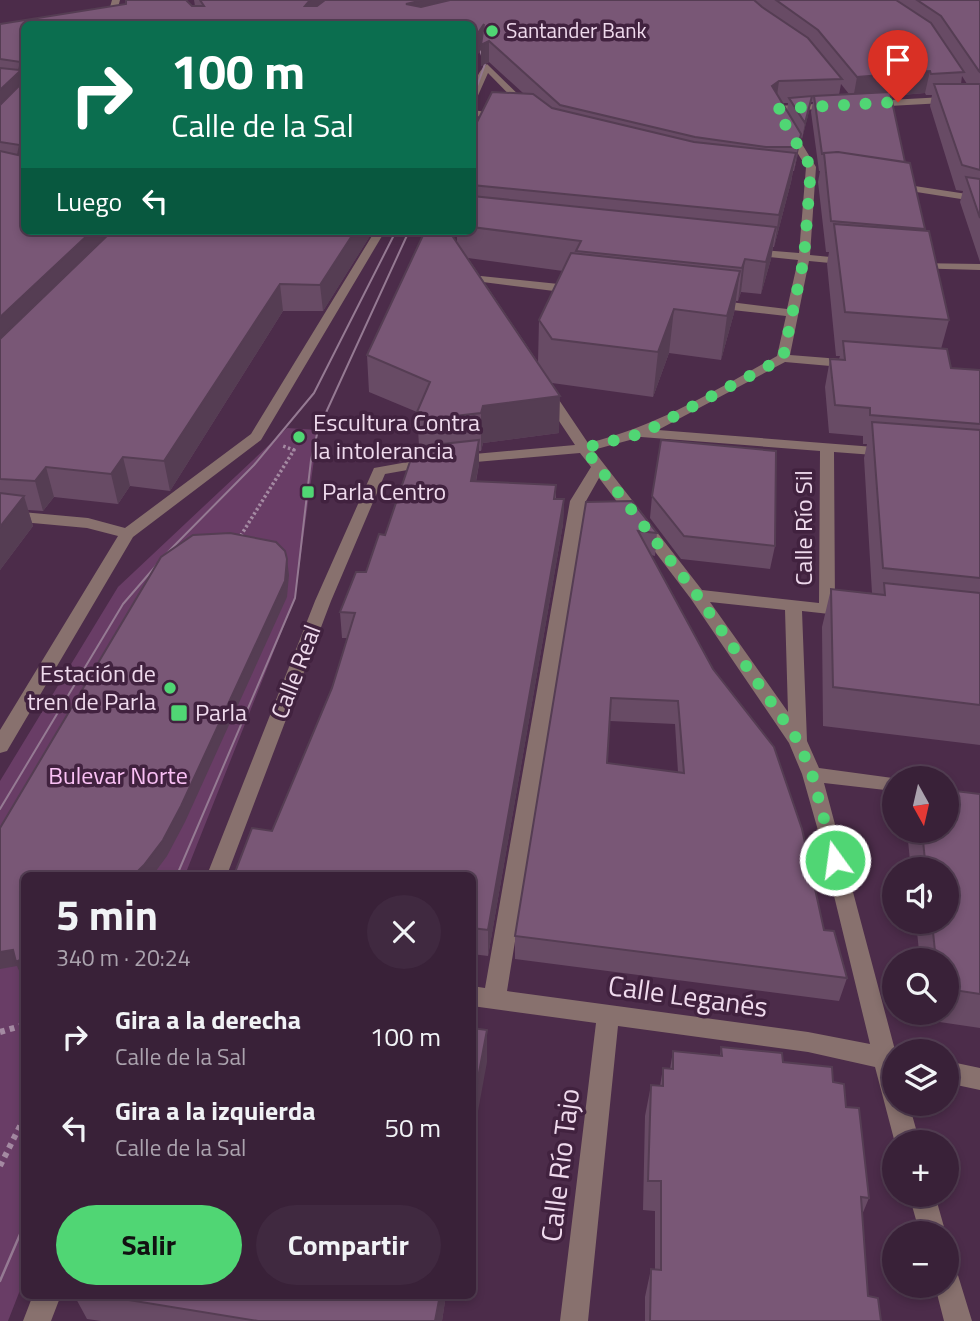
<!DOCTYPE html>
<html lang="es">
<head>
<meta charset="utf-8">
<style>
	body { margin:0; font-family:"Titillium Web",sans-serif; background:#402940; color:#f1f3f6; height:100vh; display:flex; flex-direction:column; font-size:26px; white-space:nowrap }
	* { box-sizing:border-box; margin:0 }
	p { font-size:23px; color:#aba3ae }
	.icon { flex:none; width:38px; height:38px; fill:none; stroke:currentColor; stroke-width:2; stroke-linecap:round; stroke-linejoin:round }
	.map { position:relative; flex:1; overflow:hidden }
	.panel { position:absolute; left:21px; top:872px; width:455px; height:427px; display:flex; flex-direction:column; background:#392138; border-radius:10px; box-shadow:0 4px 10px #0003,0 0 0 2px #533e53 }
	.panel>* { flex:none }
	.top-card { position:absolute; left:21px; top:21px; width:455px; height:214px; border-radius:10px; box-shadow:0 4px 10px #0003,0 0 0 2px #533e53; background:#0b6e4f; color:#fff; overflow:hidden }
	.needle { width:46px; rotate:172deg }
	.fabs { position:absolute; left:882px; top:766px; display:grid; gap:14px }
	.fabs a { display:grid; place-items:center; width:77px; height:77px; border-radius:50%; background:#392138; box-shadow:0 4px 10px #0003,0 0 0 2px #533e53; font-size:35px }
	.pin { position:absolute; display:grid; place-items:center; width:60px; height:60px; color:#fff; margin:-72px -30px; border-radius:50% 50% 50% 0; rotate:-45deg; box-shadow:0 0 7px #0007 }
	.pin .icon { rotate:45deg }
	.me { position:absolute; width:77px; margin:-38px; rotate:346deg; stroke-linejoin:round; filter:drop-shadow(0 0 5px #0008) }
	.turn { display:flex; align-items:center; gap:24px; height:147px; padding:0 35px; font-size:32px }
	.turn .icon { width:91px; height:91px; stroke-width:2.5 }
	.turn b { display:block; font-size:49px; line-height:60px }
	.then { display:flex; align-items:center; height:66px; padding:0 35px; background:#0003; gap:14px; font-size:26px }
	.round { display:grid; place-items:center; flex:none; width:74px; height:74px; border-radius:37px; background:#402940 }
	.head { display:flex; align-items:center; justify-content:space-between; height:119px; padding:0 35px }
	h1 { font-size:42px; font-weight:700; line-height:52px }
	.button { display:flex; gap:14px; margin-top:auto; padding:14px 35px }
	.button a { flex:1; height:80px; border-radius:42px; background:#50d674; color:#111; font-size:28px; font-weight:700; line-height:80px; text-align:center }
	.button a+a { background:#402940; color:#f1f3f6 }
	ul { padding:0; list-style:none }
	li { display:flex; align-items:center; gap:21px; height:91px; padding:0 35px }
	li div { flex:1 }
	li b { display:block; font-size:26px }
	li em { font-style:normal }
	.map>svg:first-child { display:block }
	.green { fill:#693d66 }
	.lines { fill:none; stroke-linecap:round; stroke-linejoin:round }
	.path-far1 { stroke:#a48aa2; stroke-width:3.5; stroke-dasharray:2.5 2.5; stroke-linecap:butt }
	.path { stroke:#a48aa2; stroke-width:6; stroke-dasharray:5 5; stroke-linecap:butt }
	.minor { fill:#88716e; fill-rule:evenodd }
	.tram-far1 { stroke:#957a93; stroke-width:2 }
	.tram { stroke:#957a93; stroke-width:2.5 }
	.wall { fill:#684b65; fill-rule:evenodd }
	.shaded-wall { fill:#553d53 }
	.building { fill:#795776; stroke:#553d53; stroke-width:2; fill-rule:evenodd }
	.route { stroke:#50d674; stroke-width:12; stroke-dasharray:0 21.6 }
	.poi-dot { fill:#50d674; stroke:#41223f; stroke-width:2.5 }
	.labels { text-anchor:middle; stroke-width:7; stroke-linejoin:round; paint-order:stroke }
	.far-poi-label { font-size:21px; fill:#efdaed; stroke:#41223f; text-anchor:start }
	.poi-label { font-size:24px; fill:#efdaed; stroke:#41223f; text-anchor:start }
	.street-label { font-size:24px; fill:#efdaed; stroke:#41223f }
	.park-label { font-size:24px; fill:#fac1f5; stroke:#41223f }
	.near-street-label { font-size:28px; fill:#efdaed; stroke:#41223f }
</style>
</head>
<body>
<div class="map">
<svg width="980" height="1321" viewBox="0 0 980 1321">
	<rect width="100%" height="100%" fill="#4c2c4a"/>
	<path class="green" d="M287,428L318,430L295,598L185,875H24V1280L8,1321H0V781L118,587Z"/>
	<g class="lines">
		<path class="path-far1" d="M238,540L294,450L283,446"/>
		<path class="path" d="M0,1032L24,1025
			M0,1166L24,1118"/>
		<path class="minor" d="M112,0H120L116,15L105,24H97L108,14Z
			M487,64L531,107V111H525L488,73L476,100L472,103C472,89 476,72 487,64Z
			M980,95V101L871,107L867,104L871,101Z
			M836,103L839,108L782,111L816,167L810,255L851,259L857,262L851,265L809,261L790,355L853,360L859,364L853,368L785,362L658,430L887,448L894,452L887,456L834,452L835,604L854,607L856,611L848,616L802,611L807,741L819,768L900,779H894V791L824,783L895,1050L900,1052H894V1104H909L920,1143H895L875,1067L808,1052L618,1026L588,1321H560L596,1023L472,1006V986L485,988L570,501L591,467L580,453L430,466L385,474L331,601L227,875H207L315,601L374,468L430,458L575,445L541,394L548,390L553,391L588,443C656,427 716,390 777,356L786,316L714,308L708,304L714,300L787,309L798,260L750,255L744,252L750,249L799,253L806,167L771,109L776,106ZM641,437L820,451L819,603L702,590L593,450ZM599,478L691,599L789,743L802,774L819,834L870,1044L808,1032L507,991L586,501ZM710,602L785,610L788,712Z
			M472,110L509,115L504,118L472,116Z
			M895,183L980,196V202L891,188V184Z
			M375,231H385L261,440L133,537L7,751L0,753V730L118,536L87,528L0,520V510L88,518L125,528L251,434Z
			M914,263L980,264V270L910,268L908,266Z
			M471,275L578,286L584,290L578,294L467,280L465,278Z
			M947,1061L980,1068V1090L947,1083Z
			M909,1195H935L946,1234H920Z
			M947,1269L957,1272L972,1321H944L935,1286H947Z
			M33,1295H61L51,1321H23Z"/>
		<path class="tram-far1" d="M472,28L485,64L472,100
			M0,809L123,604L167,553L254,465L314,393L396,231
			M177,875L295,598L311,460L318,430L409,231"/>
		<path class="tram" d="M0,1281L24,1225"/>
	</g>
	<path class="wall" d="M194,0H980V262L960,202L963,191L956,190L930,106L932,95H926L925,93L891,96L905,162L925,229L949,320L941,349L951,368L980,370V745L823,726L822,627L831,589L872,593L864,458L867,444H863V436L829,433L825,387L830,359H839L840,356H836L827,264L829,252H826L818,182L820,171H819L811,112L813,102H811L802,139L801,137L797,158L794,171H793L791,182L774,247H773L771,259L761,294L741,292L738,301H736L734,313L721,360L669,353L653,397L552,383L559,433L483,443L481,451H479V464L476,482L556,485V499H564L563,524L488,956L472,954V875L272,831L332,688L347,638H342L340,612L366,572L385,535L419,446L417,412L369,392L367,355L457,242V231H472V132L523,93L489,62L481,66V50L472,24L24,231H373L323,311H283L170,491L130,486L118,504L54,497L43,511L28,510L33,526L0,570V24L195,6ZM962,76L967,84H961ZM841,84L849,94L839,95ZM782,103H788L787,111ZM468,258L563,271L539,320L538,362Z
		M652,496L775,546L770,569L681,559L650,518Z
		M586,502L657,533L655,556L651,555L847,978L839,1001L515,959V936ZM610,721L675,724L678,772L607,763Z
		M980,794V1028L926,1020L925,1013H947V961H920L916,922H947V870H911L907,831H947Z
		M721,1047L783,1062L833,1082L846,1107L869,1198L862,1215L868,1296L881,1321H645V1297L651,1269L655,1270V1211L643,1210L645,1116L651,1085L660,1086L663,1068L670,1069L673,1051L720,1055Z
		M74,1295H446L442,1321H101L87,1319Z"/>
	<path class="shaded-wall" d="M310,0H332L308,24L305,6Z
		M423,0H499L406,24V4Z
		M484,24L489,41V62L481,66V50L472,63V42Z
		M930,71L925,93L853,99L857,77Z
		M19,72L24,93L0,117V90Z
		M779,81L776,103L772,86Z
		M812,96L809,112L802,139L805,123Z
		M801,134L797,158L794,171L798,147Z
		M796,153L791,182L774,247L779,215Z
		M776,227L771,259L761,294L766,262Z
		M92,231H124L0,352V317Z
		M355,231H373L323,311L320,285Z
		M745,259L741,292L738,301L742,268Z
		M740,271L734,313L721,360L727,316Z
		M280,284L283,311L170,491L164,461Z
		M674,309L669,353L653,397L658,352Z
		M560,396L559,433L483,443L481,451V413L483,406Z
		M479,440V464L471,506V481Z
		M123,457L130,486L118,504L111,474Z
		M46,467L54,497L43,511L35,481Z
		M24,496L33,526L0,570V527Z
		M564,499L563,524L488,956V930Z
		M287,559L289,575L287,597L185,822L167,856L153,875H134Z
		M13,950L24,958V977L22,978L17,966L0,969V952Z
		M487,1030V1062L472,1144V1110Z
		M440,1295H446L442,1321H435Z"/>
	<path class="building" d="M126,0H186L192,6H204L200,0H310L305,6H317L325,0H423L406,4L421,7L450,0H754L762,7L808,38L842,79L779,81L772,86L801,134L798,147H766L695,137L560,105L489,41L481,45L484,24L472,42V24H24V231H92L0,317V151L18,155L20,145L0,142V105L21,84L19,72L0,90V68L19,70L21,62L0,59V24L126,4Z
		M776,0H896L931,23L964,72L931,74L930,71L857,77L818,30Z
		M917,0H980V72L979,71L941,16Z
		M934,84H980V170L962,165Z
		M492,92L533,94L552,108L694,142L796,153L779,215L472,185V132Z
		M890,92L905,162L838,152L824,153V154H822L814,96Z
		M812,96L805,123L789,98Z
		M838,152L910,163L925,229L831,221L824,153Z
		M966,177L980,179V218Z
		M472,196L776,227L766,262L745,259L742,268L576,251L581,241L472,227Z
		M834,224L929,231L949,320L845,312Z
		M112,231H355L320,285L280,284L164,461L123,457L111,474L46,467L35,481L0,479V339Z
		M425,231H449L560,396L483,406L481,413L419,420L421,412H417L430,382L367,355Z
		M571,253L740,271L727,316L674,309L658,352L552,339L539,320Z
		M843,341L947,349L951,368L980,370V424L870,415V408L835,405L830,359L845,360Z
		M872,422L980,430V578L883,568Z
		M479,440L471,481L556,485L554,499H564L488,930L472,928V875H234L252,828L272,831L332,688L355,613L340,612L356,572H366L379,534L385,535L415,447Z
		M661,440L776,451L775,546L684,536L652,496Z
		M0,493L24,496L0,527Z
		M632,501L657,533L638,531L713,669L774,747L802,829L824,930L834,931L847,978L515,936L586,502ZM611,698L678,701L684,773L607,763Z
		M230,533L276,542L285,551L287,559L285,581L181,806L163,840L144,865L134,875H24V958L16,962L13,950L0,952V828L161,557L193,535Z
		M884,583L980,593V705L833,687L831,589L885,595Z
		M947,790L980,794V994L947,989V961H936L932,922H947V870H926L922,831H947Z
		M472,1028L487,1030L472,1110Z
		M721,1047L782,1053L783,1062L832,1067L833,1082L844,1084L846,1107L859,1108L869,1198L861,1197L868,1296L878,1298L881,1321H650L651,1269L661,1270V1181H648L651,1085L663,1086V1068L673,1069V1051L722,1056Z
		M98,1295H440L435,1321H258Z"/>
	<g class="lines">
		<path class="route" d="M835,860L812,774L798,741L697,595L584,448L643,433L783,358L804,258L811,167L776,109L898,102"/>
	</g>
	<g class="poi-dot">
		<circle cx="492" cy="31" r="7"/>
		<circle cx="299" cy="437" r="7"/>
		<rect x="301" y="485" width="14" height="14" rx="3.5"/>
		<circle cx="170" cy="688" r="7"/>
		<rect x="170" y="704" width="18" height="18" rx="3.5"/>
	</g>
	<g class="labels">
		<g class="far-poi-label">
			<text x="506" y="38">Santander Bank</text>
		</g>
		<g class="poi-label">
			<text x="313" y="431">Escultura Contra<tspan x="313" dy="28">la intolerancia</tspan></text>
			<text x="322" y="500">Parla Centro</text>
			<text x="156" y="682" text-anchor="end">Estación de<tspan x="156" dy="28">tren de Parla</tspan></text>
			<text x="195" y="721">Parla</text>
		</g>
		<g class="street-label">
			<text transform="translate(804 528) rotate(-90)" y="8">Calle Río Sil</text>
			<text transform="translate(296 672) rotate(-69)" y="8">Calle Real</text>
		</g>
		<g class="park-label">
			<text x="118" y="784">Bulevar Norte</text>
		</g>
		<g class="near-street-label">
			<text transform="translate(688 996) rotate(8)" y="10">Calle Leganés</text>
			<text transform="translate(560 1165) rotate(-83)" y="10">Calle Río Tajo</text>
		</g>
	</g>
</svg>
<div class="fabs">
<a><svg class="needle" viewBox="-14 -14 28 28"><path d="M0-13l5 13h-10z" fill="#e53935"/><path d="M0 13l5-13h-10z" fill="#aba3ae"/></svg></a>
<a><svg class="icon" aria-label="sound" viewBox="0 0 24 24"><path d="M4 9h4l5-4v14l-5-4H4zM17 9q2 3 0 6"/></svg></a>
<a><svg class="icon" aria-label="search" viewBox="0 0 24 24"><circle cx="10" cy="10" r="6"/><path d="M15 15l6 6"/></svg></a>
<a><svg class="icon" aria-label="layers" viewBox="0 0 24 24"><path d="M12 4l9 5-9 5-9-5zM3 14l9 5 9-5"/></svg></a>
<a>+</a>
<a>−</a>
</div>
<div class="pin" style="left:898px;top:102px;background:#d93025"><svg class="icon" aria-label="arrive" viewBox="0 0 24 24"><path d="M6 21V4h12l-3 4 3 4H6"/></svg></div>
<svg class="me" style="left:835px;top:860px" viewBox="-20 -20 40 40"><circle r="17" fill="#50d674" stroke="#fff" stroke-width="3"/><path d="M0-11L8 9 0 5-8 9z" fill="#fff"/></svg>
<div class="top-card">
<div class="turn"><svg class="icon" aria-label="right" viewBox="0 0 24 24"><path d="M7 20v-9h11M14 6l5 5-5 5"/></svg><div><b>100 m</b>Calle de la Sal</div></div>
<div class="then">Luego<svg class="icon" aria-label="left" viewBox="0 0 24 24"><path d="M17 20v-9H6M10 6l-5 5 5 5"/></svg></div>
</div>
<section class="panel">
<div class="head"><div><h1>5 min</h1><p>340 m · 20:24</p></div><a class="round"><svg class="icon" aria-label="close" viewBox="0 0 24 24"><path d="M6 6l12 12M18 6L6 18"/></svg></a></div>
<ul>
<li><svg class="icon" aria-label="right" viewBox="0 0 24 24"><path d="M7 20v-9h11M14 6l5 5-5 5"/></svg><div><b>Gira a la derecha</b><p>Calle de la Sal</p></div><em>100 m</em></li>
<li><svg class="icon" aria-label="left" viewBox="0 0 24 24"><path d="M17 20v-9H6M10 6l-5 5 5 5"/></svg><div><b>Gira a la izquierda</b><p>Calle de la Sal</p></div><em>50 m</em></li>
</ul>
<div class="button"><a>Salir</a><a>Compartir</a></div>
</section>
</div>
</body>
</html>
